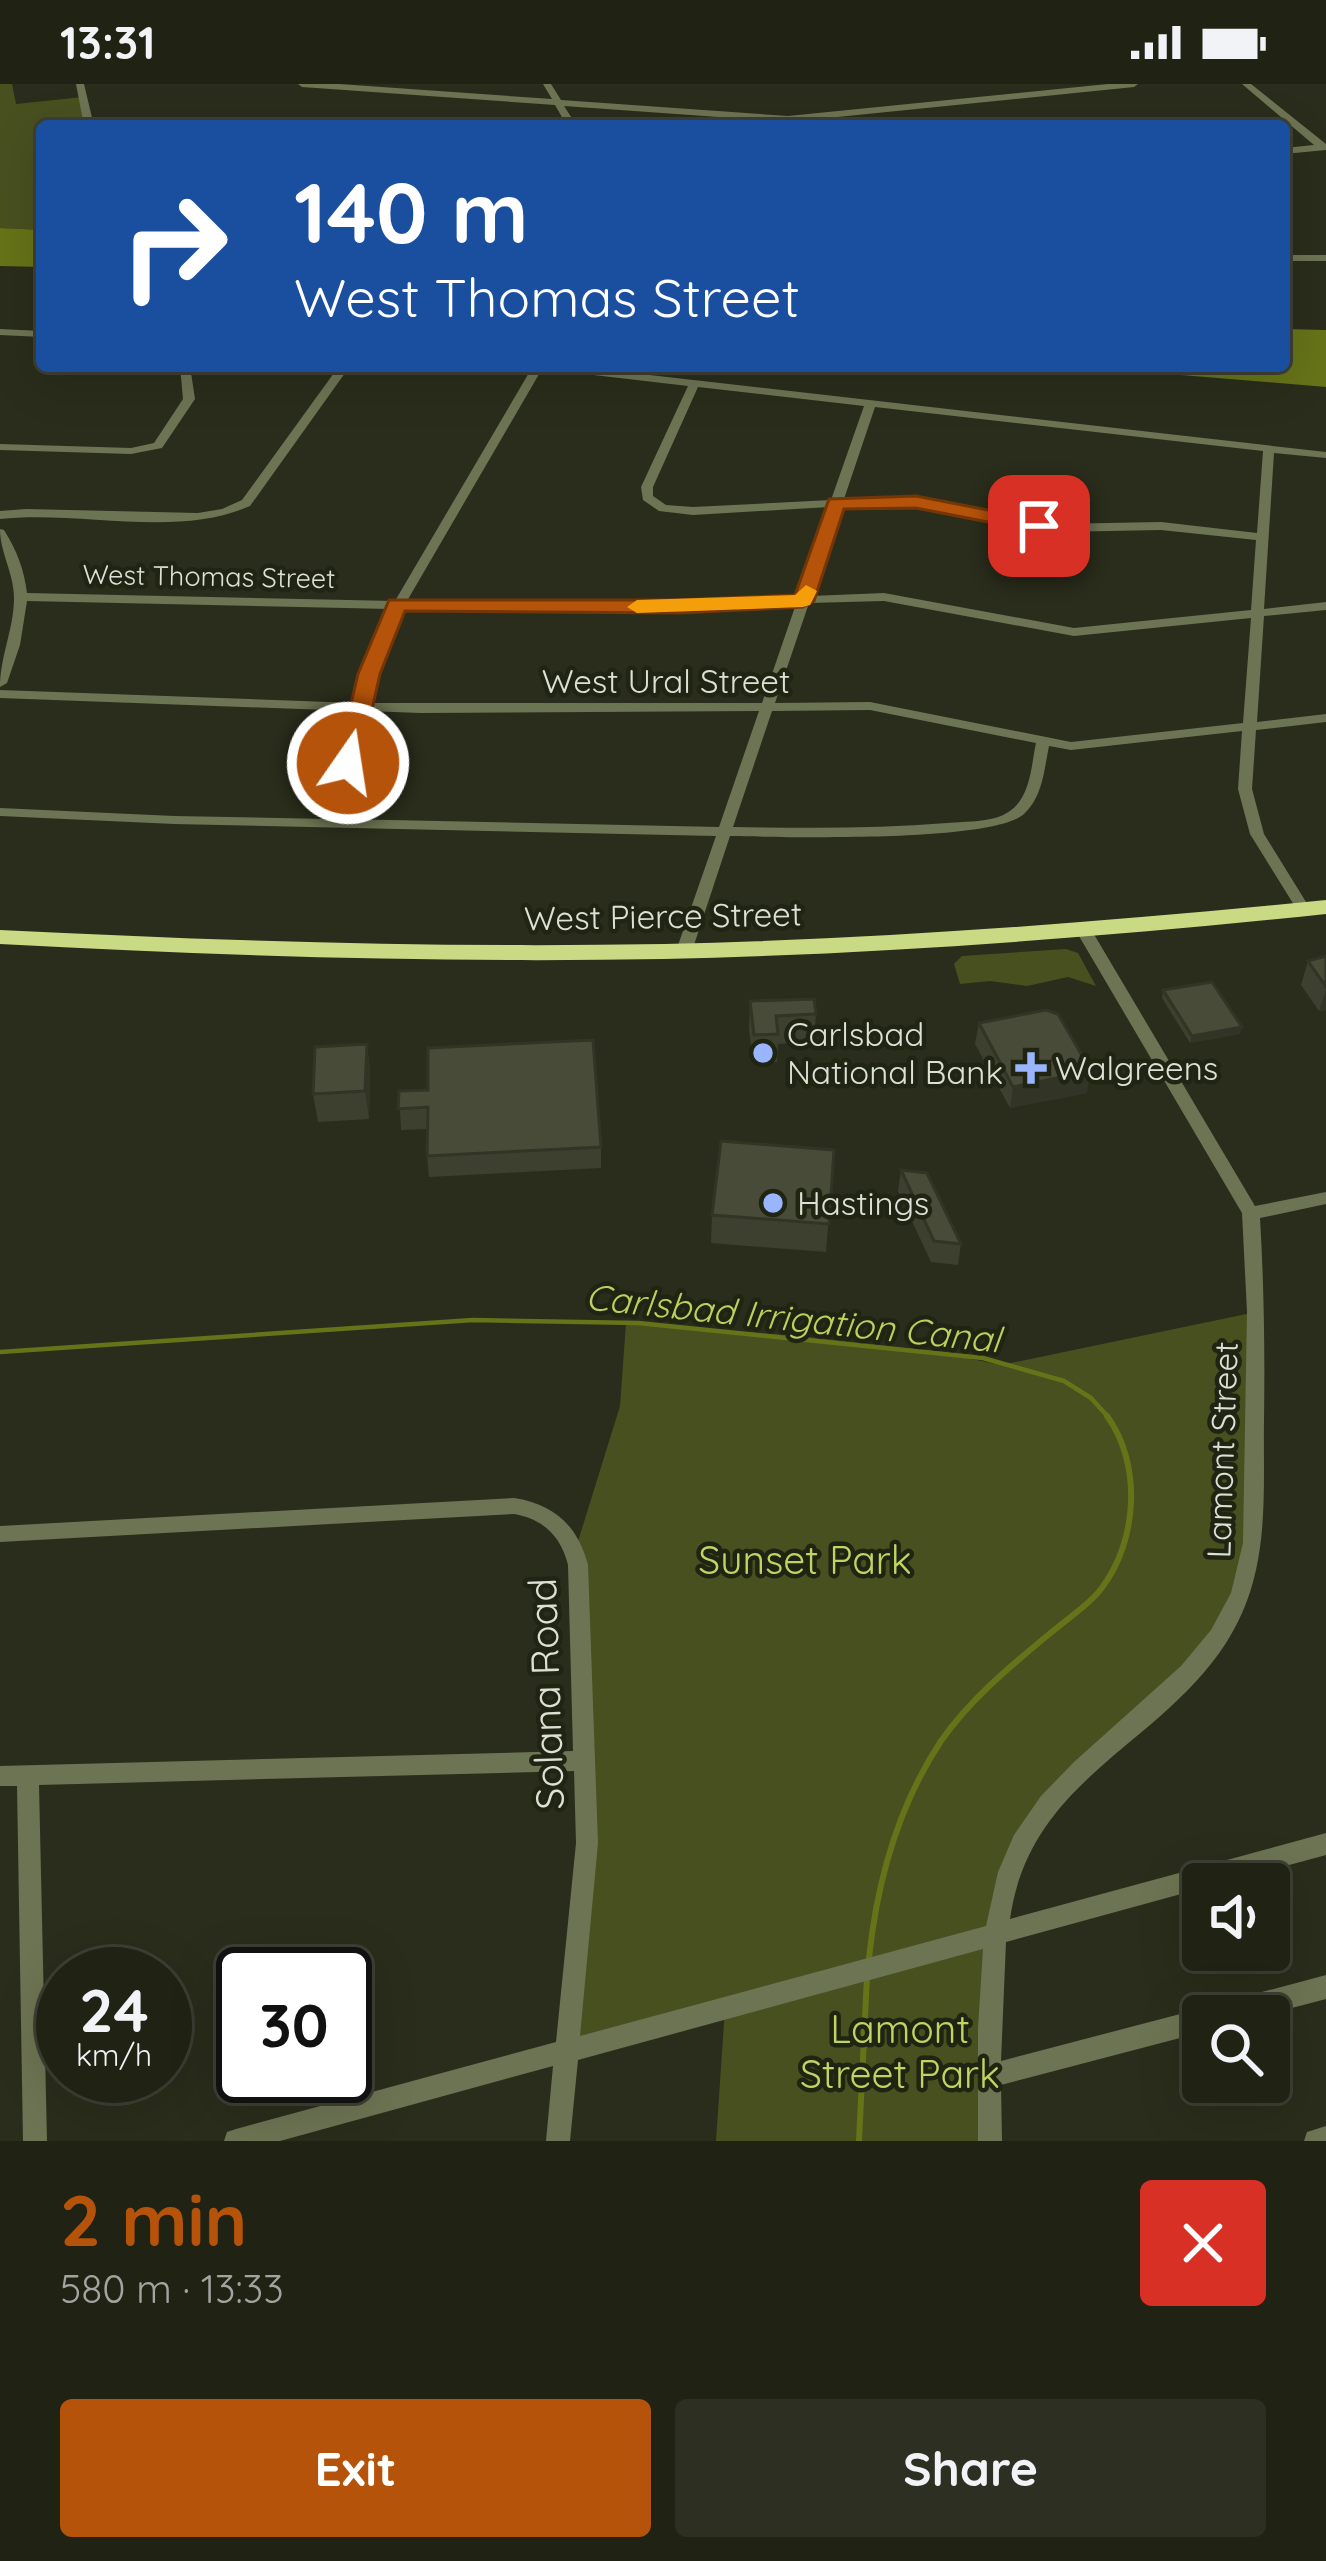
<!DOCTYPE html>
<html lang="en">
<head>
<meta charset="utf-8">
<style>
	body { margin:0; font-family:Quicksand,sans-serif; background:#2d2f22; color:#f1f3f6; height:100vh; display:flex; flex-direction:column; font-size:45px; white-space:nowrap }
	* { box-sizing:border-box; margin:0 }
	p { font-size:39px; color:#a2a4a0 }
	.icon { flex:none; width:66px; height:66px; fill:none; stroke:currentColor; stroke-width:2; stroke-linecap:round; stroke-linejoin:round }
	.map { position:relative; height:2057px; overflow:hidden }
	.sheet { display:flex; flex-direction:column; background:#202214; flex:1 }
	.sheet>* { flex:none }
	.banner { position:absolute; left:36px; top:36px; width:1254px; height:252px; border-radius:12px; box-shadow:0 12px 48px #0002,0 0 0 3px #3d3f34; background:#1a4fa0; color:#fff; overflow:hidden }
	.buttons { position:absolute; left:1182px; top:1779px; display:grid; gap:24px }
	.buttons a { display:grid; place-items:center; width:108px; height:108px; border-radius:12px; background:#202214; box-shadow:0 12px 48px #0002,0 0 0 3px #3d3f34; font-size:60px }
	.speed { position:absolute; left:36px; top:1863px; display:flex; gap:24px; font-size:60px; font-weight:700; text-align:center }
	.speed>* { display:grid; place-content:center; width:156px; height:156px; border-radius:50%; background:#202214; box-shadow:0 12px 48px #0002,0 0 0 3px #3d3f34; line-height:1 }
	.speed small { font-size:30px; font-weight:400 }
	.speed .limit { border:6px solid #111; border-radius:18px; background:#fff; color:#111 }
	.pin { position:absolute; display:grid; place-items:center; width:102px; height:102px; color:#fff; margin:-51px; border-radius:24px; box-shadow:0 6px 18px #0006 }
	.me { position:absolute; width:132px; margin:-66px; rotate:13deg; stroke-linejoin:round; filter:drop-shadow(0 0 9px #0008) }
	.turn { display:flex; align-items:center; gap:42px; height:252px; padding:0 60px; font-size:54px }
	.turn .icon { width:156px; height:156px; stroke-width:2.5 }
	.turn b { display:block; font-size:84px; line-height:102px }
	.round { display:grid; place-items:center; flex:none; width:126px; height:126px; border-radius:12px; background:#2d2f22 }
	.headline { display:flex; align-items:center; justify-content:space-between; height:204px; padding:0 60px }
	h1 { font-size:72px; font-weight:800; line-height:90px; color:#b45309 }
	.primary-button { display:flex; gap:24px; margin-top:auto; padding:24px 60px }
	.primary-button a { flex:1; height:138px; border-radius:12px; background:#b45309; color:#fff; font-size:48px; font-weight:800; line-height:138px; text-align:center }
	.primary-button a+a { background:#2d2f22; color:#f1f3f6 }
	.status { display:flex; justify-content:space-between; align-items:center; height:84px; padding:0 60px; background:#202214; direction:ltr }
	.status svg { height:33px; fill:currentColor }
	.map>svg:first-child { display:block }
	.green { fill:#485020 }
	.water { fill:#667318 }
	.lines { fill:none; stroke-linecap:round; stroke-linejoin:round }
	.stream-far1 { stroke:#667318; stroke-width:4.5 }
	.stream { stroke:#667318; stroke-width:6 }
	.minor { fill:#6d7453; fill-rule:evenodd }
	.highway { fill:#cad983; fill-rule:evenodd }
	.wall { fill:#3d402f }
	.shaded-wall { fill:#323426 }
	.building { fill:#474b37; stroke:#323426; stroke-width:3 }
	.route { fill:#b45309; stroke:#753606; stroke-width:3 }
	.slow { fill:#f59e0b }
	.poi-dot { fill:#99b5fd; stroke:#202412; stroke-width:4.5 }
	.labels { text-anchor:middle; stroke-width:9; stroke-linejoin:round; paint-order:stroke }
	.far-street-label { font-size:27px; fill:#dde0d5; stroke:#202412 }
	.street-label { font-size:33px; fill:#dde0d5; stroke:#202412 }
	.poi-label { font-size:33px; fill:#dde0d5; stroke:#202412; text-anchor:start }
	.water-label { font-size:36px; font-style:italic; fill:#bdd05d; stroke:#202412 }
	.near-park-label { font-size:39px; fill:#c1d461; stroke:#202412 }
	.near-street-label { font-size:39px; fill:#dde0d5; stroke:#202412 }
</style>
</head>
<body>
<div class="status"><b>13:31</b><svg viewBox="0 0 49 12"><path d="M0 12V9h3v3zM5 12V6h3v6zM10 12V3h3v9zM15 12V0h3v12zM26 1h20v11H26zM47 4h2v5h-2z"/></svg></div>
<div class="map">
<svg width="1326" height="2057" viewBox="0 0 1326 2057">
	<rect width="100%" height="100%" fill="#2a2d1b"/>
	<path class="green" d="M0,0H12L16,20L83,13L89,42H42V146L0,144Z
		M1066,865L1078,869L1096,902L1068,893L1027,902L990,897L960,900L954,880L962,872Z
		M1256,1228L1253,1459L1228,1540L1059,1709L1010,1783L990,2057H716L725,1924L564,1966L585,1795L575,1467L620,1322L626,1239L799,1252L932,1267L1001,1281Z"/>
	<path class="water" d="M0,144L42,146V183L0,182Z
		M1284,245L1326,246V303L1072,282H1284Z"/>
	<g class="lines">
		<path class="stream-far1" d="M0,1268L473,1236L638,1239L983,1274L1064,1297L1091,1314L1110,1335"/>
		<path class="stream" d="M869,1874C877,1798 898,1722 941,1657C971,1614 1013,1580 1053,1547C1068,1534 1089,1521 1101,1505C1138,1457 1142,1380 1107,1332
			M859,2057L867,1892"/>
		<path class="minor" d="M76,0H84L94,42H84Z
			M298,0H339L552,15L543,0H551L561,16L788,32L1108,0H1138L1134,3L788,38L564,22L577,42H567L555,21L302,3Z
			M1242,0H1251L1326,60V66L1284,70V64L1314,61Z
			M1284,171H1326V177H1284Z
			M0,245L42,247V253L0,251Z
			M180,282H190L195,315L162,364L131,370L0,366V360L131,364L154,359L183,315Z
			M339,282H350L250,422C175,455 81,426 0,435V427L26,425L198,429L222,425L242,416Z
			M533,282H570L1326,368V374L1274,369L1264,525L1326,518V526L1264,532L1257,638L1326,630V638L1256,646L1252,705L1264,750L1311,826L1309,829H1299L1250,750L1238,705L1242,647L1071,666L1049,662C1044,686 1043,712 1024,730C992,759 782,753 730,752L692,867L684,872L676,867L716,752L174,740L0,732V724L174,732L328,735L354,627L0,614V606L356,619L379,545L390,525L27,517L20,561L7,599L0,603C0,572 14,545 14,514C14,489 0,469 0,445L4,446C17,467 24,485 27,509L395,517ZM542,285L688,302L641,403L643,416L659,427L693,431L829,423L798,512L535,520L407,517ZM698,303L864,322L831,416L693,423L666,421L653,412V403ZM875,323L1263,367L1257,449L1161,438L1056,440L895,412L844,415ZM895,420L1056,448L1161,446L1256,456L1251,526L1074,544L884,509L811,512L841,423ZM884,517L1074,552L1251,534L1243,639L1071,658L870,618L775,619L809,519ZM796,520L762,619H369C377,586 386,554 403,525L535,528ZM870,626L1036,659C1031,682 1031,712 1010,727C993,739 967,737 947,739C876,745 805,744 733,743L772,627ZM367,627L421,629L759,627L719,743L342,735Z
			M1084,842L1092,847L1255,1122L1326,1108V1120L1260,1134C1264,1201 1265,1268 1264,1336C1263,1415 1271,1489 1226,1559C1158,1664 1030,1694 1010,1835L1326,1749V1771L1219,1800H1203V1804L1006,1858L1001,1977L1203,1924L1208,1926L1217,1920L1326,1891V1915L1261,1932H1203V1948L1001,2001L1002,2057H978V1944L983,1865L578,1976L570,2057H546L553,1982L280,2057H224L227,2048L236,2045L556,1958L576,1759L574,1687L39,1701L47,2057H23L17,1702H0V1682L573,1667L568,1481C561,1452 543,1435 514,1430L0,1458V1442L514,1414C554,1420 578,1442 588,1481L598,1759L580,1952L986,1842L998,1788L1014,1751L1041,1712L1074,1678L1181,1582L1211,1546L1231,1509L1243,1459L1247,1228L1242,1129L1076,847Z
			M1326,2042V2057H1304L1307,2048Z"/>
		<path class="highway" d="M1326,816V830C1106,853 885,870 664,875C442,879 221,872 0,860V846C221,857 442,864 664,860C885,855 1106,838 1326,816Z"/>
	</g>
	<path class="wall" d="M1326,872V926L1319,927L1301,901L1308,877Z
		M1163,906L1242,943L1240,950L1190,959L1162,914Z
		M750,917L816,930L814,958L778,960L777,978L753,979L749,945Z
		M979,939L1087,1009L1010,1024L975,960Z
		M367,960L370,988L369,1035L318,1038L313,1010Z
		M399,1007L601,1063V1084L429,1093L427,1072V1045L401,1046Z
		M834,1066L826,1168L711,1159L712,1131Z
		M901,1086L961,1160L958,1181L931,1178L898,1107Z"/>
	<path class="shaded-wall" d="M1326,906V926L1319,927Z
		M1242,943L1240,950L1190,959L1192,952Z
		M367,960L370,988L369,1035L365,1007Z
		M1091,987L1087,1009L1010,1024L1013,1003Z"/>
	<path class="building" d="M1326,872V903L1308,877Z
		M1212,898L1242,943L1192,952L1163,906Z
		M814,915L816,930L776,932L778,950L754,951L750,917Z
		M1046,926L1058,930L1091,987L1013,1003L979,939Z
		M593,956L601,1063L427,1072L428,1023L398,1025L399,1007L428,1006V964Z
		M367,960L365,1007L313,1010L315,963Z
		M721,1057L834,1066L829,1140L712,1131Z
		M901,1086L927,1089L961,1160L934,1157Z"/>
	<path class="route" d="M916,412L1039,436L1049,442L1039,448L916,424L844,425L814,517L803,523L679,529L405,527L380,590L360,679L348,686L337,679L358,590L389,516H679L795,511L829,415Z"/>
	<path class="slow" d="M806,501L817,507L810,521L803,523L637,529L627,523L637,516L795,511Z"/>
	<g class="poi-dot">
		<circle cx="763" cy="969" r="12"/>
		<path d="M1025 966h12v12h12v12h-12v12h-12v-12h-12v-12h12z"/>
		<circle cx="773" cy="1119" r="12"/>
	</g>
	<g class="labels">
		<g class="far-street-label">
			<text transform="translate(209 493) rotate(1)" y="9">West Thomas Street</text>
		</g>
		<g class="street-label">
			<text x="666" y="609">West Ural Street</text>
			<text transform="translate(663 832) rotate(-1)" y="12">West Pierce Street</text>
			<text transform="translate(1222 1366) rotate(-88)" y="12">Lamont Street</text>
		</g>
		<g class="poi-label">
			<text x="787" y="962">Carlsbad<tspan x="787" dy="38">National Bank</tspan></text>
			<text x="1055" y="996">Walgreens</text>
			<text x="797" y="1131">Hastings</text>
		</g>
		<g class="water-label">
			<text transform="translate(793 1234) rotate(6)" y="13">Carlsbad Irrigation Canal</text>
		</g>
		<g class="near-park-label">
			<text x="805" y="1490">Sunset Park</text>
			<text x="900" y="1959">Lamont<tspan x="900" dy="45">Street Park</tspan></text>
		</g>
		<g class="near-street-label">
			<text transform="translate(546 1610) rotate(-92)" y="14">Solana Road</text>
		</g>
	</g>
</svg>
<div class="buttons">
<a><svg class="icon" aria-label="sound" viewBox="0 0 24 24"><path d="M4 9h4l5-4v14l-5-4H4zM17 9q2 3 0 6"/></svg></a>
<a><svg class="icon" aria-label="search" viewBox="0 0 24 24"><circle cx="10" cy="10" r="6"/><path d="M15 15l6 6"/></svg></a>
</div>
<div class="speed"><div>24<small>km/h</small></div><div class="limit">30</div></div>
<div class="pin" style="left:1039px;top:442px;background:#d93025"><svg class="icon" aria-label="arrive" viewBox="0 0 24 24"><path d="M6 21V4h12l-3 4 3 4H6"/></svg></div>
<svg class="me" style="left:348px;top:679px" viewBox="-20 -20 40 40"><circle r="17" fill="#b45309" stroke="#fff" stroke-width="3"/><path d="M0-11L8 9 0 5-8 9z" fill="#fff"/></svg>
<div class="banner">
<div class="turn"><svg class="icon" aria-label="right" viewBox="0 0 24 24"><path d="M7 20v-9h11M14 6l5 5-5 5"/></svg><div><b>140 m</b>West Thomas Street</div></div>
</div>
</div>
<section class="sheet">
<div class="headline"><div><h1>2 min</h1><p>580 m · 13:33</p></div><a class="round" style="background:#d93025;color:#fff"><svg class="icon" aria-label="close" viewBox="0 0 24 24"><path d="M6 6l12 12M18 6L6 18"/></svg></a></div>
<div class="primary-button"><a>Exit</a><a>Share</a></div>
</section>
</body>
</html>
